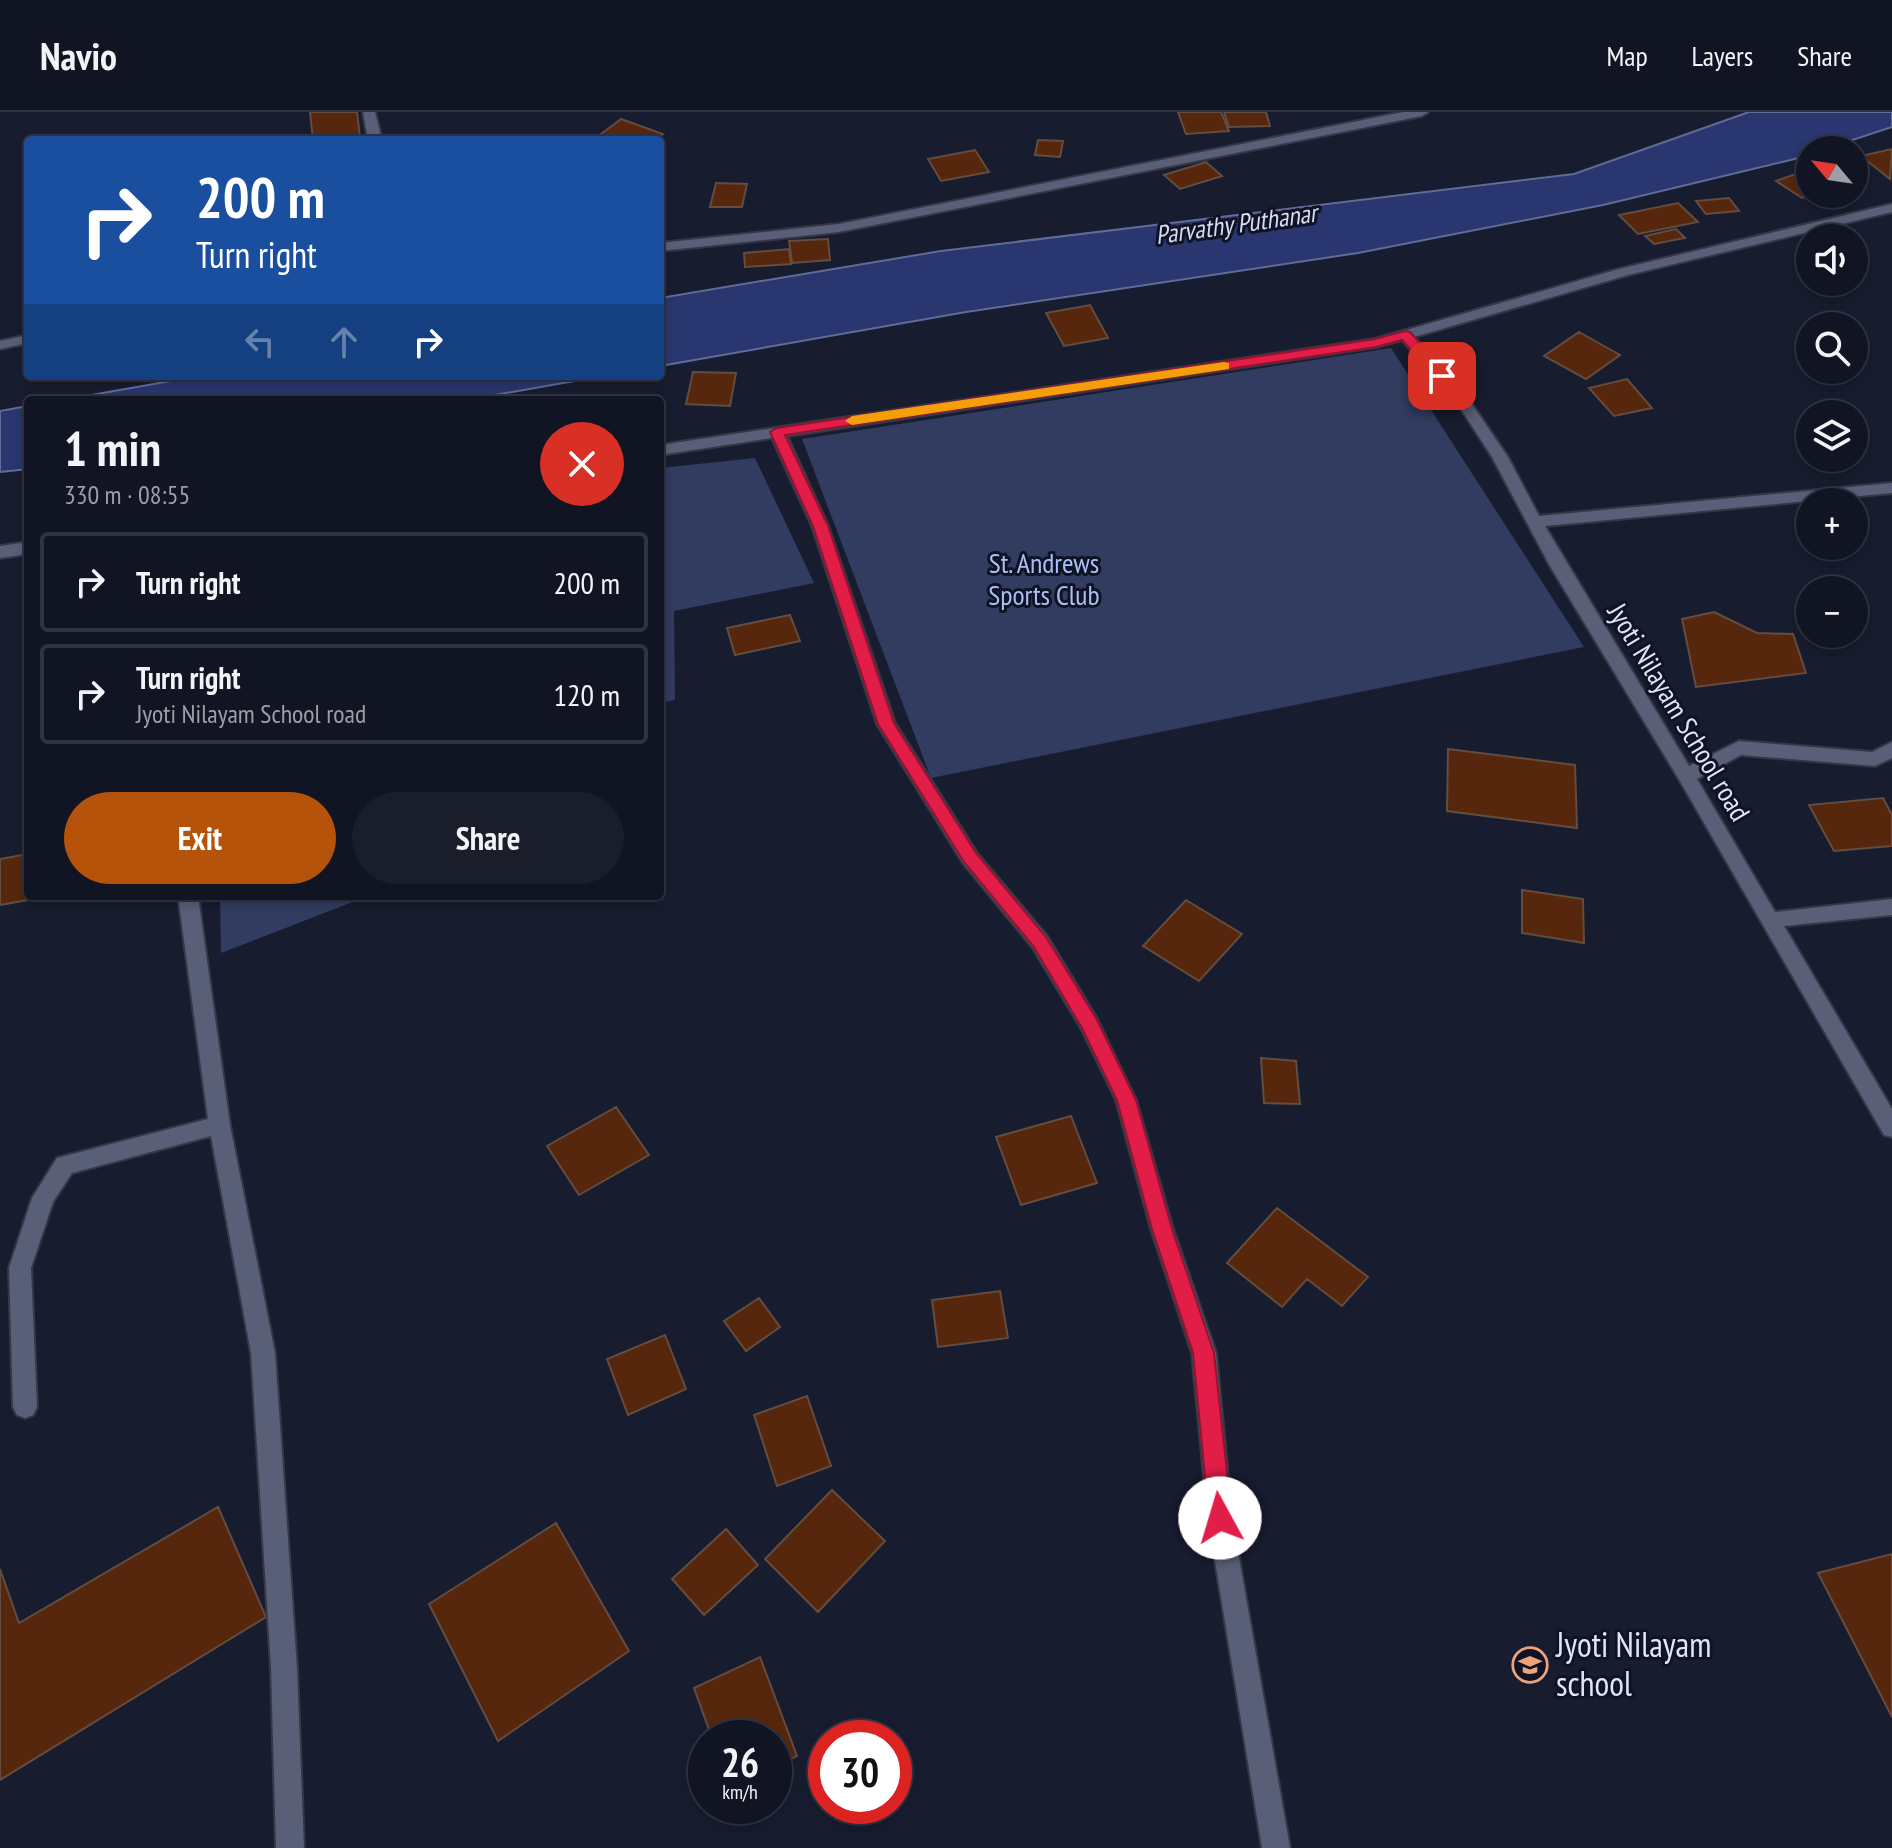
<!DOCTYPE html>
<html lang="en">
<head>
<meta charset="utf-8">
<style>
	body { margin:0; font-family:"PT Sans Narrow",sans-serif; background:#1a1e2b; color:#f1f3f6; height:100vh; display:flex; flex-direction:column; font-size:30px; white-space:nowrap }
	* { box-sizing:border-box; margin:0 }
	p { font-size:26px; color:#9c9fa6 }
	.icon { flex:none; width:44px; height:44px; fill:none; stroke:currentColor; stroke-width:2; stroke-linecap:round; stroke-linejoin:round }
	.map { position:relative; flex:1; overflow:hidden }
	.panel { position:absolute; left:24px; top:284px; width:640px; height:504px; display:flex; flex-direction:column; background:#111523; border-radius:8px; box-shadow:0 4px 12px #0003,0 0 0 2px #303441 }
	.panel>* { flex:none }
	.hud { position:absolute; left:24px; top:24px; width:640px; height:244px; border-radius:8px; box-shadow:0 4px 12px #0003,0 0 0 2px #303441; background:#1a4fa0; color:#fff; overflow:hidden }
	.needle { width:52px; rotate:299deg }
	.tools { position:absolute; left:1796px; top:24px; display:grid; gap:16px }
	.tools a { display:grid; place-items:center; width:72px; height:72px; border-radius:50%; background:#111523; box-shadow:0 4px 12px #0003,0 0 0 2px #303441; font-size:40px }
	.speed { position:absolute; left:688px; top:1608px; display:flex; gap:16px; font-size:40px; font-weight:700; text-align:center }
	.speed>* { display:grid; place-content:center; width:104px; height:104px; border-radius:50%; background:#111523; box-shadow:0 4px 12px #0003,0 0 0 2px #303441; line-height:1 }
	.speed small { font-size:20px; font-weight:400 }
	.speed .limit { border:12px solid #d22; background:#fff; color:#111 }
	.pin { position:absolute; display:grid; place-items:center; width:68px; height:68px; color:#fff; margin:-34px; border-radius:16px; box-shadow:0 4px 12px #0006 }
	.me { position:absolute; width:88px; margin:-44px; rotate:354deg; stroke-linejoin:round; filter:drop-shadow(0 0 6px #0008) }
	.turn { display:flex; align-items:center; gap:28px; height:168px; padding:0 40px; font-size:36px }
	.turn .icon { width:104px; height:104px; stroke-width:2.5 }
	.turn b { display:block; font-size:56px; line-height:68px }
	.lanes { display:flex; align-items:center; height:76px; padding:0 40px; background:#0003; justify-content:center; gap:40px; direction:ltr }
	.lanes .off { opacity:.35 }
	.round { display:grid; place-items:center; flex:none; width:84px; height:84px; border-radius:42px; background:#1a1e2b }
	.headline { display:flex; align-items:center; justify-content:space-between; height:136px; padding:0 40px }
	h1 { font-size:48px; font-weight:600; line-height:60px }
	.action { display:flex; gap:16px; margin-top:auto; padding:16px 40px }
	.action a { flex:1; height:92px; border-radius:48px; background:#b45309; color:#fff; font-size:32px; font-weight:600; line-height:92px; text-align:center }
	.action a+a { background:#1a1e2b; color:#f1f3f6 }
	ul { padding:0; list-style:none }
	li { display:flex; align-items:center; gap:24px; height:100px; margin:0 16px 12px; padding:0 24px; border:4px solid #303441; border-radius:8px }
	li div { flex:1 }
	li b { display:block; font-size:30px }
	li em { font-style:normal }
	header { display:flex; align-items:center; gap:48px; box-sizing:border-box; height:112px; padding:0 40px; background:#111523; border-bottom:2px solid #303441 }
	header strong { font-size:38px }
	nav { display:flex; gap:44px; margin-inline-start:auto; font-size:28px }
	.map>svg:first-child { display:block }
	.green { fill:#323c60 }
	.water { fill:#29366f; stroke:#606b97; stroke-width:2 }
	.building { fill:#56270c; stroke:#634c40; stroke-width:2 }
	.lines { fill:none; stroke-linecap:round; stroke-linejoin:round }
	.minor-casing { stroke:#353747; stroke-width:4 }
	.minor { fill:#585f76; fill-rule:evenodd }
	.route { fill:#e11d48; stroke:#92132f; stroke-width:2 }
	.slow { fill:#f59e0b }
	.labels { text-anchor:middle; stroke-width:6; stroke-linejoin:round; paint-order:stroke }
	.far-water-label { font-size:26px; font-style:italic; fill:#d6dcee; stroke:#0e1325 }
	.park-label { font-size:28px; fill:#adbef3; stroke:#0e1325 }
	.street-label { font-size:28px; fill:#e2e6f4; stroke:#0e1325 }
	.near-poi-label { font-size:34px; fill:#e2e6f4; stroke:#0e1325; text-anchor:start }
</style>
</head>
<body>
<header>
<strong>Navio</strong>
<nav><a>Map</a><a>Layers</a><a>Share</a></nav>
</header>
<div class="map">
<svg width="1892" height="1736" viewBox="0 0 1892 1736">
	<rect width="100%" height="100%" fill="#171c2f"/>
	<path class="green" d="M1391,236L1584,535L931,666L802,327Z
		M755,346L814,471L674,499L675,588L660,591V356Z
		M220,784H368L221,841Z"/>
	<path class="water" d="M1749,0H1892V15L1822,38H1810V42L1799,46L1603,93L1358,141L966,200L660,254V186L941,139L1574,62Z
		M199,264H603L466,288H63Z
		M28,294V357L0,360V299Z"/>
	<path class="building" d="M310,0H357L360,25L313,28Z
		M1178,0H1221L1229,19L1186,22Z
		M1224,0H1266L1270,14L1229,15Z
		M621,7L663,22L655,28H593Z
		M1038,28L1063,29L1060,45L1035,43Z
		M1892,37L1890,67L1861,44Z
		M975,38L989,60L941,69L928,47Z
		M1206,50L1222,64L1180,77L1164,63Z
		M1798,61L1810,68V82H1813L1802,86L1776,69Z
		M716,71L747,72L742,95H710Z
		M1729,86L1739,99L1706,102L1696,89Z
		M1678,91L1698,110L1638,122L1619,103Z
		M1676,117L1685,126L1654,132L1645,124Z
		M828,127L830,148L792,151L789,129Z
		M789,137L791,152L745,155L744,141Z
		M1090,193L1108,226L1064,234L1046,201Z
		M1579,220L1620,243L1586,267L1544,244Z
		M693,260L736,261L730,294L686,292Z
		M1627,267L1652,296L1614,304L1589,276Z
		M1714,500L1757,521L1793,522L1806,561L1696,575L1682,507Z
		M790,503L800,529L735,543L727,516Z
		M1448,637L1575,653L1577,716L1447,699Z
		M1883,686L1892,703V734L1834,739L1809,693Z
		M28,742V784H51L0,793V747Z
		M1522,778L1583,787L1584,831L1522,821Z
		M1186,788L1242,822L1199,869L1143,834Z
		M1261,946L1296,949L1300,992L1264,991Z
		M616,995L649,1043L579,1083L547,1034Z
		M1071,1004L1097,1071L1021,1093L996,1025Z
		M1277,1096L1368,1165L1342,1194L1307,1167L1282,1195L1227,1151Z
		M1000,1179L1008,1226L938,1235L932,1188Z
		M759,1186L780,1215L746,1239L724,1209Z
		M665,1223L686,1277L628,1303L607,1247Z
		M807,1284L831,1354L777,1374L754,1303Z
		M832,1378L885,1429L818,1500L765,1447Z
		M218,1395L266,1505L0,1668V1457L19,1511Z
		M556,1411L629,1539L498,1629L429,1492Z
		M726,1417L758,1453L704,1503L672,1467Z
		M1892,1442V1605L1818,1461Z
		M760,1545L797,1644L774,1655V1626H712L694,1576Z"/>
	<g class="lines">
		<defs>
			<path id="minor" d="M363,0H375L382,28H368Z
				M1403,0H1428L1422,4L839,120L660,139V131L839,112Z
				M1892,92V100L1628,163L1414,225L1467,285L1508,345L1539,404L1892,371V381L1545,414L1689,654L1739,629L1872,640L1892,630V646L1875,654L1741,643L1697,667L1775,800L1892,787V803L1784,814L1892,997V1025L1884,1023L1680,669L1550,454L1492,345L1457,291L1402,228L1376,235L787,324L828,414L895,611L977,741L1047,824L1096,905L1136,988L1173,1117L1216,1241L1232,1406L1290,1736H1262L1208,1406L1192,1241L1151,1117L1116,988L1081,916L1033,836L963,751L877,612L812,414L772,326L660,343V333L1375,227L1619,157Z
				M28,223V231L0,237V229Z
				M28,430V442L0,446V434Z
				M178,784H198L230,1013L275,1241L297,1556L304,1736H276L271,1556L251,1241L211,1024L72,1061L53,1090L31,1156L37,1295L33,1303L25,1306L17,1303L13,1295L9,1156L32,1086L57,1046L208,1007Z"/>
		</defs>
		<use href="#minor" class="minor-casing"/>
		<use href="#minor" class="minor"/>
	</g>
	<path class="route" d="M1405,219L1410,220L1447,261V267H1437L1402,228L1376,235L785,323L828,414L894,611L976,741L1046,825L1096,906L1136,988L1172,1117L1214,1241L1232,1406L1228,1414L1220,1417L1213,1414L1209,1406L1193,1241L1152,1117L1117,988L1082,916L1034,835L964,750L878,612L813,414L770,320L777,316L1375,227Z"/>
	<path class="slow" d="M1224,250L1229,251V257L852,313L845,309L852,304Z"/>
	<defs>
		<symbol id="school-ring" viewBox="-11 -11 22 22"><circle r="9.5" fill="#0e1325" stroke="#f0a27a" stroke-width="1.5"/><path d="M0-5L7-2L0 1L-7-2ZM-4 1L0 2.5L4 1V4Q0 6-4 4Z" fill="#f0a27a"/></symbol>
	</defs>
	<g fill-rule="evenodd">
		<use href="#school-ring" x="1510" y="1533" width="40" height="40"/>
	</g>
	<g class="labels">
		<g class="far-water-label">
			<text transform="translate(1236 112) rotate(-8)" y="9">Parvathy Puthanar</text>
		</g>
		<g class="park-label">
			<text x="1044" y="461">St. Andrews<tspan x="1044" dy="32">Sports Club</tspan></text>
		</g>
		<g class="street-label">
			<text transform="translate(1679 600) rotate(59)" y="10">Jyoti Nilayam School road</text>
		</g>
		<g class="near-poi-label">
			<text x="1556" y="1545">Jyoti Nilayam<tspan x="1556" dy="39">school</tspan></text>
		</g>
	</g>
</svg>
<div class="tools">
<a><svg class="needle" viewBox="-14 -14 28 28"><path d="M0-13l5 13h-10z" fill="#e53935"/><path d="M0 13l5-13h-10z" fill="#9c9fa6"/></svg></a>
<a><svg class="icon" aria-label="sound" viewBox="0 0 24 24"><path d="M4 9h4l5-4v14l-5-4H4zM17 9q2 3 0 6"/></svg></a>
<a><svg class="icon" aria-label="search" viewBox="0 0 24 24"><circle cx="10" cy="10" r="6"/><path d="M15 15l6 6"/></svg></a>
<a><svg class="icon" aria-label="layers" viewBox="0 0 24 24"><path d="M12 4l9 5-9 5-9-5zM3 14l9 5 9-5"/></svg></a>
<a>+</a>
<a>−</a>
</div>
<div class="speed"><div>26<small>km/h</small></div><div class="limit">30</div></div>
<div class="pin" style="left:1442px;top:264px;background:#d93025"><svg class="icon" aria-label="arrive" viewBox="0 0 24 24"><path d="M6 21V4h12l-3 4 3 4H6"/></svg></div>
<svg class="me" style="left:1220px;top:1406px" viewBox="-20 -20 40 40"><circle r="19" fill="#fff"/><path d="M0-13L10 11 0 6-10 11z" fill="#e11d48"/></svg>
<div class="hud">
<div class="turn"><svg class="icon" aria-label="right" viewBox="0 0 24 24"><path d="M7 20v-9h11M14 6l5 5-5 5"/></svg><div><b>200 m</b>Turn right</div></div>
<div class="lanes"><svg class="icon off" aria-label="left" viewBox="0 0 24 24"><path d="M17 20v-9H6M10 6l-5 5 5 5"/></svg><svg class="icon off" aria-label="ahead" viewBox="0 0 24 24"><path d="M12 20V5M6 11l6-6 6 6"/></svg><svg class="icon" aria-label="right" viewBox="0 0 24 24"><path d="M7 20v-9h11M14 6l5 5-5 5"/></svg></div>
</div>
<section class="panel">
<div class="headline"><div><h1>1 min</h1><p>330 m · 08:55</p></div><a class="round" style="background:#d93025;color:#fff"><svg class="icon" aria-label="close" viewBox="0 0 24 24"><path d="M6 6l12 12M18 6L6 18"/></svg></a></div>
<ul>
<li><svg class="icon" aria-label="right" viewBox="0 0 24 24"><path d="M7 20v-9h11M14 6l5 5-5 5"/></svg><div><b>Turn right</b></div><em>200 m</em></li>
<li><svg class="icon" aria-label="right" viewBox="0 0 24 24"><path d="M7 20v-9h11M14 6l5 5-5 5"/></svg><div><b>Turn right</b><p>Jyoti Nilayam School road</p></div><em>120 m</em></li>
</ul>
<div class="action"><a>Exit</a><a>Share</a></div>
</section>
</div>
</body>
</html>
